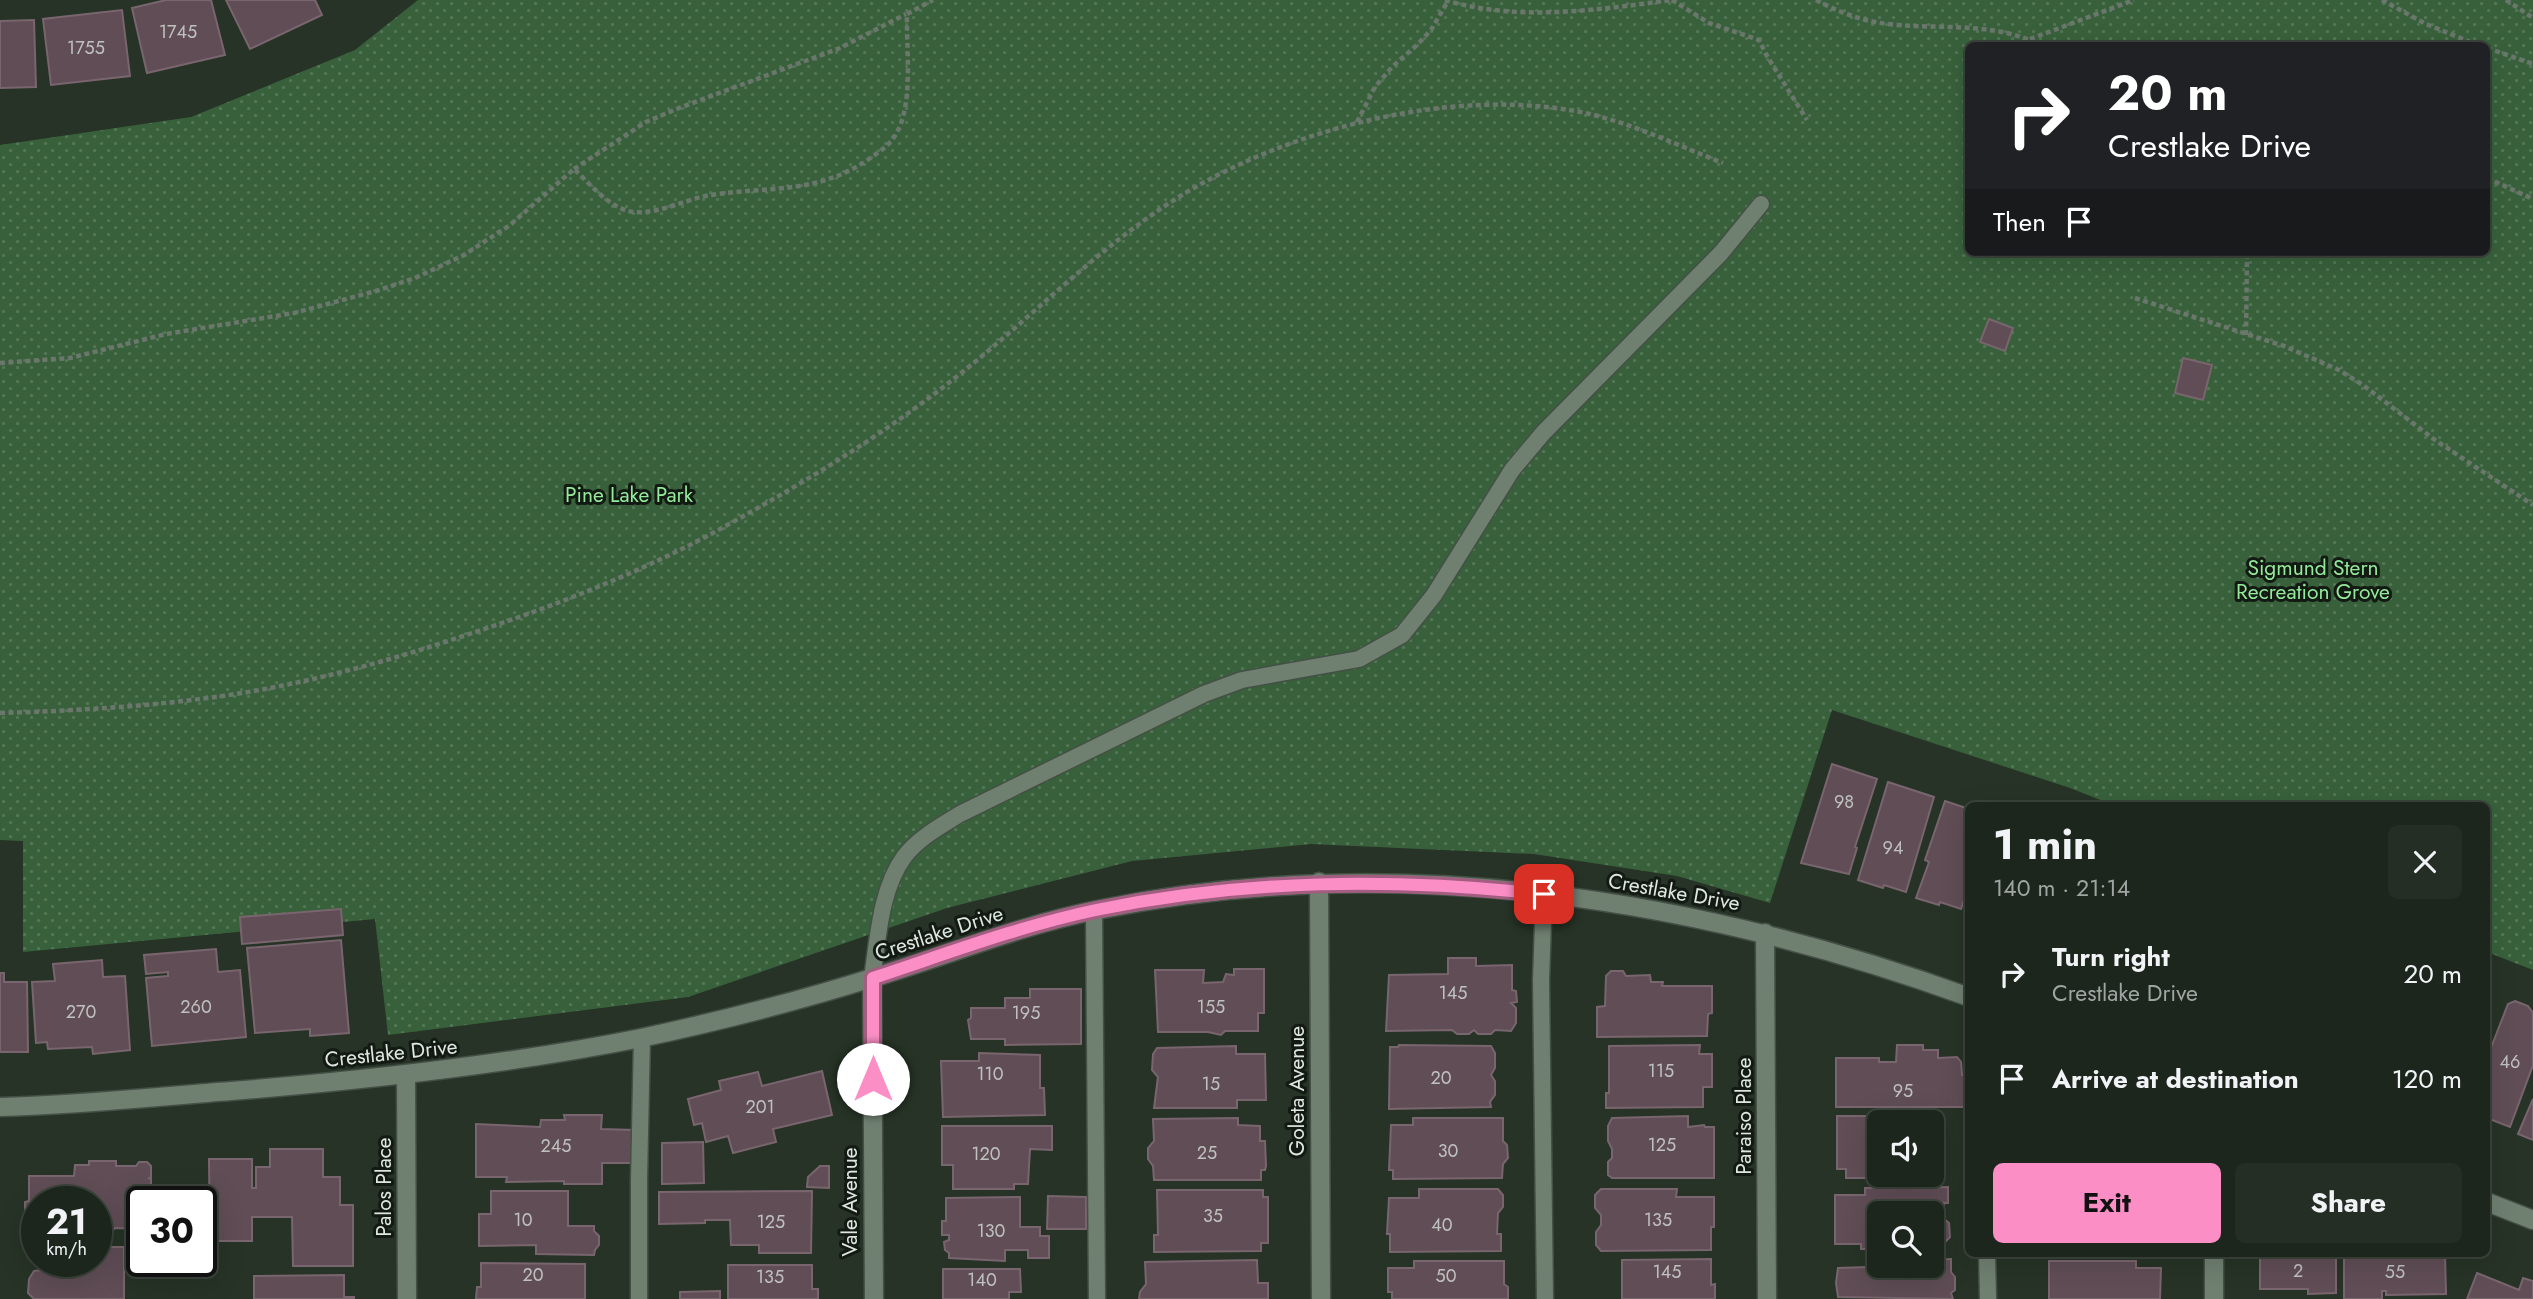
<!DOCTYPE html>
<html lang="en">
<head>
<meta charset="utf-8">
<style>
	body { margin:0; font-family:Jost,sans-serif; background:#252e25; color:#f1f3f6; height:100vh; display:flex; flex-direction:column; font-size:26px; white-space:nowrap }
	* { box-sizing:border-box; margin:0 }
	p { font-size:23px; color:#a0a5a3 }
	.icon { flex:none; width:38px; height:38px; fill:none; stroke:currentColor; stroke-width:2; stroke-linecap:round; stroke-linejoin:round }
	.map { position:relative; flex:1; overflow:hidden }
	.drawer { position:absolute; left:1965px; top:802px; width:525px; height:455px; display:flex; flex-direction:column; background:#1c261c; border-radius:10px; box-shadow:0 7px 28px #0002,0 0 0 2px #3a433b }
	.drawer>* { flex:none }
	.guide { position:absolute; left:1965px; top:42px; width:525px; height:214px; border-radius:10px; box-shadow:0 7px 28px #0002,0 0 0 2px #3a433b; background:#202124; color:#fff; overflow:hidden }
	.fabs { position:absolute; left:1867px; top:1110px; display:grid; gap:14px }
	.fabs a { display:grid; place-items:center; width:77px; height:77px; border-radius:10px; background:#1c261c; box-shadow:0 7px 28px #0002,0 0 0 2px #3a433b; font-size:35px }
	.speed { position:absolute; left:21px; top:1186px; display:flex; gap:14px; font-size:35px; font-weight:700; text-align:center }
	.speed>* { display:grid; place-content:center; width:91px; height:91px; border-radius:50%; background:#1c261c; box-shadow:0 7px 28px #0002,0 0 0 2px #3a433b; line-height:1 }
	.speed small { font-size:18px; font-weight:400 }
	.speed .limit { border:4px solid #111; border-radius:10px; background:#fff; color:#111 }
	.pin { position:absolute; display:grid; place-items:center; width:60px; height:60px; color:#fff; margin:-30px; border-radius:14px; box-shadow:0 4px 10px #0006 }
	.me { position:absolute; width:77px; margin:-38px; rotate:0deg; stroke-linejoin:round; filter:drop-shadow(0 0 5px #0008) }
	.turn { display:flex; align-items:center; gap:24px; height:147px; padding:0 28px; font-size:32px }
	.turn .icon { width:91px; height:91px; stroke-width:2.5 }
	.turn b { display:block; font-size:49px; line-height:60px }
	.then { display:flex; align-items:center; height:66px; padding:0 28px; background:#0003; gap:14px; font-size:26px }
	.round { display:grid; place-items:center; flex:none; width:74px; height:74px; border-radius:10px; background:#252e25 }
	.summary { display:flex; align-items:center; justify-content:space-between; height:119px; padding:0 28px }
	h1 { font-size:42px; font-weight:700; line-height:52px }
	.primary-button { display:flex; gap:14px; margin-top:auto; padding:14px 28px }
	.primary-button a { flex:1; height:80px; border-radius:10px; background:#fb8fc5; color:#111; font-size:28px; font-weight:700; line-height:80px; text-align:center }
	.primary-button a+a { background:#252e25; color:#f1f3f6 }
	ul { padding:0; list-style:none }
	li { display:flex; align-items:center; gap:21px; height:105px; padding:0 28px }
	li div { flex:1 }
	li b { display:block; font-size:26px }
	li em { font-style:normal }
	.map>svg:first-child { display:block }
	.park { fill:url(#park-dots); fill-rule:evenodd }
	.building { fill:#604d56; stroke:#79656e; stroke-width:2; fill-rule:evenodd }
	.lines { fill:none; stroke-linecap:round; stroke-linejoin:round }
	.lane-casing { stroke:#445045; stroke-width:19 }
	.street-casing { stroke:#445045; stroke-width:21 }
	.path { stroke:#6b776c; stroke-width:4.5; stroke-dasharray:5 3.5; stroke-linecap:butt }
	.lane { stroke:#6f7f70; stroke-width:16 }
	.street { stroke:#6f7f70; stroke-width:18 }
	.route-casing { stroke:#a35d80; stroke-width:18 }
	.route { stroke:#fb8fc5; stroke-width:12 }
	.labels { text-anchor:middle; stroke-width:6; stroke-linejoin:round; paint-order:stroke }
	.number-label { font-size:18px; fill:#bfc1be }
	.park-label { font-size:21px; fill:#93ea9a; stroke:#131913 }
	.street-label { font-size:21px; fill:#dfe8e0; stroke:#131913 }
</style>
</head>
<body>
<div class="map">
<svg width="2533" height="1299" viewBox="0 0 2533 1299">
	<defs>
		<pattern id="park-dots" width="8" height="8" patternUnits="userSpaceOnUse" patternTransform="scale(1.75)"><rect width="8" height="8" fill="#38613b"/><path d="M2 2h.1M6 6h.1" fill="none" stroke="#547857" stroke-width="1.8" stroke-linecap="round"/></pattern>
	</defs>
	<rect width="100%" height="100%" fill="#263326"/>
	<path class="park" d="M418,0H2533V970L2487,952V805H2113L2070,788L1832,710L1770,903L1677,876L1534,854L1311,844L1132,861L947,908L688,997L388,1035L375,919L23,952V841L0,840V145L191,117L355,50ZM1969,46H2487V252H1969Z"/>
	<path class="building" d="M166,0H211L225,55L147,73L132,8Z
		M226,0H315L322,15L250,49Z
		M122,10L130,76L51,85L43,19Z
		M34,20L36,87L0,88V21Z
		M1989,319L2013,328L2005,351L1980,342Z
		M2183,358L2212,365L2203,400L2175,393Z
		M1832,764L1877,779L1855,847L1857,848L1849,874L1801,863Z
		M1888,782L1934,797L1906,892L1884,885L1883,888L1858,880Z
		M1945,801L1969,809V885L1961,909L1940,902L1939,905L1916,898L1929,862L1925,860Z
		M341,909L343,935L242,944L240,917Z
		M341,940L349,1033L310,1036V1029L255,1033L247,948Z
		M216,949L218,972L240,970L246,1037L152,1046L146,978L168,976V972L146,974L144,955Z
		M1448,958H1476V966L1512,965V990L1516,991L1517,1002L1511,1003L1516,1008V1023L1511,1031L1495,1030L1491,1034H1478L1474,1030L1469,1034H1457L1452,1030L1386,1031L1389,975L1448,974Z
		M102,960L103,977L125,976L130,1050L93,1054L92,1047L48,1049L47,1042L36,1043L32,982L55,981L53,964Z
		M1234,969H1264V1013H1258V1031H1225L1221,1035L1208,1032H1158L1155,970H1204L1203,983L1223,982L1226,974L1234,975Z
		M1611,971H1623L1626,976L1650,975L1651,982H1663L1662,986H1712V1013L1708,1014L1707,1036L1597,1037V1007L1605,1006L1606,976Z
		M0,973H4V982H27L28,1052H0Z
		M1030,989H1081V1044L1005,1045V1039H971L968,1020L971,1018V1008H1005V998H1030Z
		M2515,1001L2528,1006L2533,1013V1065L2510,1127L2487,1118V1058L2508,1004Z
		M1399,1045L1491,1046L1495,1053V1068L1491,1075L1495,1081V1095L1490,1102L1491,1107L1389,1109L1390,1047H1398Z
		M1700,1045L1699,1054H1712V1087H1703V1107L1606,1108V1093H1609V1046Z
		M1897,1045H1923V1050H1938V1058L1957,1057L1961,1062L1962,1075H1969V1107H1836V1058H1879V1062H1896Z
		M1236,1046V1054H1265L1266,1100H1237V1108H1154L1158,1077L1152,1070L1153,1054L1157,1048Z
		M979,1053L1040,1055V1088H1044L1045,1115L943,1117L941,1061H979Z
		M822,1071L832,1115L773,1129L776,1142L733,1153L728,1136L706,1142L702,1123L694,1125L688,1099L721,1090L719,1081L758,1072L762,1086Z
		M2533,1099V1140L2518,1134Z
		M564,1115H602L601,1129L635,1130V1163H602V1184H564V1181L506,1182L507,1177H476V1124L540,1127L541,1120H565Z
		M1688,1116V1127L1704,1125L1705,1127H1714V1178H1612L1608,1175V1162L1612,1158V1149L1608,1141V1126L1612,1118Z
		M1837,1116H1939V1130L1944,1136V1146L1939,1152L1944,1158V1172L1938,1178H1846V1169H1837ZM1880,1122H1932V1174H1880Z
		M1238,1118V1125L1260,1126V1141H1265L1266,1166L1265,1170H1261V1180H1154L1153,1166L1148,1159V1148L1154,1141L1153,1119Z
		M1413,1118H1503V1141L1507,1145L1508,1158L1503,1164L1502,1178L1393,1179V1170H1389L1391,1125H1413Z
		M942,1126H1052V1150L1030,1149L1028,1184H1014V1189H953V1165H942Z
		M703,1142L704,1183L662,1184V1143Z
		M270,1149H323V1177H340V1205H353V1266H293L292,1217H252V1241H210L209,1159H252V1188H256V1167H270Z
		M89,1161H116V1166H136L139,1162H147L151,1166V1178H148L151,1179V1190H157V1202H142V1229L115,1228L110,1233H96V1202H37V1229L25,1230V1202L29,1201V1176H74L75,1165H89Z
		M820,1166H829V1188L807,1187L808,1177Z
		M1948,1187V1203H1944V1219L1949,1223L1950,1237L1944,1243V1249L1932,1248V1213H1880V1249H1861V1244H1835V1195H1865V1188Z
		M1419,1189H1498L1503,1195V1207L1498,1213L1497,1234H1501V1251L1390,1252V1234H1387L1389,1198H1419Z
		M1601,1189H1677L1676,1197H1714V1227H1711V1250L1601,1251L1596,1245V1232L1601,1225V1215L1595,1208V1195Z
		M1157,1190H1263V1197H1268V1243H1261V1251L1154,1252V1235H1158Z
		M491,1191H568V1226H594V1231L599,1236V1245L595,1250L594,1255L536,1254V1245L479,1246V1214H491Z
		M812,1191L811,1253H759V1245H731L730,1220H705V1223L659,1224V1192Z
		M1048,1196L1086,1197V1229H1047Z
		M1020,1197V1227H1040V1236H1049V1258H1028V1250H1005V1261L949,1258V1253L945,1250L944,1242L949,1240V1235H942V1221H946V1198Z
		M96,1247H124V1299H34L28,1293L29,1279L34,1271L43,1270V1262H96Z
		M2260,1253H2336V1293L2308,1294V1289H2260Z
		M2344,1253H2445L2446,1294L2386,1295V1291H2382V1299H2344Z
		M1711,1259V1285L1715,1284V1299H1622V1260Z
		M1951,1259V1272L1955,1277V1290L1951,1293L1953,1299L1838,1297L1836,1283L1838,1268L1932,1265V1260Z
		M1257,1260L1258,1283H1268V1299H1139L1140,1292L1146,1284L1145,1262Z
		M1414,1261H1504V1284L1508,1287V1299H1392V1292H1388V1268H1414Z
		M2049,1261H2136V1268H2161L2160,1299H2049Z
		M481,1263L585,1264V1299H476L477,1287H481Z
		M728,1265H812V1289H818V1299H728Z
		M943,1269H1020L1021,1292H1009V1299H943Z
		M2477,1273L2519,1290L2523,1278L2533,1281V1299H2467Z
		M344,1275V1297H354V1299H254V1276Z
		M720,1291V1299H680V1292Z"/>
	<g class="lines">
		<defs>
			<path id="lane" d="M1544,894L1541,980L1545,1299
				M1094,910L1097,1299
				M872,978C878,940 880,890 904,857C918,838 941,826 960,814L1204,694L1242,680L1359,659L1402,635L1434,595L1512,470L1543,433L1721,253L1761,204
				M1987,1253L1988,1299
				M639,1299V1180L642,1037"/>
			<path id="street" d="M1319,882L1321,1299
				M1765,933L1767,1299
				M872,978L874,1299
				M406,1075L407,1299
				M0,1107C77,1105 154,1097 231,1091C369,1080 506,1065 641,1038C720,1021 799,1001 875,977C949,955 1021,925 1097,910C1390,850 1691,896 1969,997
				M2487,1202L2533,1220
				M2214,1253V1299"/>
		</defs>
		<use href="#lane" class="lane-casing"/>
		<use href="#street" class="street-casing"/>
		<path class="path" d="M1445,0C1517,22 1598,10 1671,0
			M1672,0L1709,23L1759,40L1767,56L1807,120
			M1816,0C1842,14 1868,23 1898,25C1946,29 1997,22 2042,46
			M2382,0L2426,24L2480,46
			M2506,0L2533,18
			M2030,39L2134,0
			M2487,48L2533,64
			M1357,122L1375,87L1392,67L1418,44L1431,30L1448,1
			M574,169L646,122L679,108L840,48L906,14
			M2487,178L2533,199
			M2135,298L2284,346L2339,370L2363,385L2435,440L2533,505
			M2246,335L2247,252
			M0,363L70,358L166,334L294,313L376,291L415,278L464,255L510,225L574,169C589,183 607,205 628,211C655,217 684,199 711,195C769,186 816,195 869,159C879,152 889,146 896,134C914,103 906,49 907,14L933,0
			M0,713C70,711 139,707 208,698C293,687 376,665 457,638C544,610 630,577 711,534C795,488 876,440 951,381C1021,327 1083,262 1156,212C1270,132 1452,83 1590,114C1636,125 1679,146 1723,163"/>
		<use href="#lane" class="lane"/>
		<use href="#street" class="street"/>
	</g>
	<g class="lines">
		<defs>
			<path id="route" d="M873,1079V978C946,954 1020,926 1096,910C1247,879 1391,878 1544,894"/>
		</defs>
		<use href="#route" class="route-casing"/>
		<use href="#route" class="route"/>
	</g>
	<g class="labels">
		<g class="number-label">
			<text x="178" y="38">1745</text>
			<text x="86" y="54">1755</text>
			<text x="1844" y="808">98</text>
			<text x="1893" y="854">94</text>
			<text x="1453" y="999">145</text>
			<text x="196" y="1013">260</text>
			<text x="1211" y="1013">155</text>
			<text x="81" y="1018">270</text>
			<text x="1026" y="1019">195</text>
			<text x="2510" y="1068">46</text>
			<text x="1661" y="1077">115</text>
			<text x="990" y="1080">110</text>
			<text x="1441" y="1084">20</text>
			<text x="1211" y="1090">15</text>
			<text x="1903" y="1097">95</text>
			<text x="760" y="1113">201</text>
			<text x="1662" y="1151">125</text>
			<text x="556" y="1152">245</text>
			<text x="1448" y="1157">30</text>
			<text x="1207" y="1159">25</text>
			<text x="986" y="1160">120</text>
			<text x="1213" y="1222">35</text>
			<text x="523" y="1226">10</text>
			<text x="1658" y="1226">135</text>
			<text x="771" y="1228">125</text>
			<text x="1442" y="1231">40</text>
			<text x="991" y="1237">130</text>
			<text x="2298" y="1277">2</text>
			<text x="1667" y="1278">145</text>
			<text x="2395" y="1278">55</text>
			<text x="533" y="1281">20</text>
			<text x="1446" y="1282">50</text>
			<text x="770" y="1283">135</text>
			<text x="982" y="1286">140</text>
		</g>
		<g class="park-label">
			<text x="629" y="502">Pine Lake Park</text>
			<text x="2313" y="575">Sigmund Stern<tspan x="2313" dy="24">Recreation Grove</tspan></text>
		</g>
		<g class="street-label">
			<text transform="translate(1674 892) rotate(10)" y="7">Crestlake Drive</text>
			<text transform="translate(939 933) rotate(-18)" y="7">Crestlake Drive</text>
			<text transform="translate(391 1053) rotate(-6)" y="7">Crestlake Drive</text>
			<text transform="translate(1297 1091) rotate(-90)" y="7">Goleta Avenue</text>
			<text transform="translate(1744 1116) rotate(-90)" y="7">Paraiso Place</text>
			<text transform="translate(384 1187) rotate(-90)" y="7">Palos Place</text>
			<text transform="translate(850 1202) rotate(-90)" y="7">Vale Avenue</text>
		</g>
	</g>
</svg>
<div class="fabs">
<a><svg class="icon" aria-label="sound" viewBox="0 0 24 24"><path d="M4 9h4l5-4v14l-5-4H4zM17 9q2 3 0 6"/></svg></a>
<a><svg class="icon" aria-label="search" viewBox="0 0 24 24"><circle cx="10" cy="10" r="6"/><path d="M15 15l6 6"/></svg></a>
</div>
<div class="speed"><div>21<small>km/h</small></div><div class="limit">30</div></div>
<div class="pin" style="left:1544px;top:894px;background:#d93025"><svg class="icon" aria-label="arrive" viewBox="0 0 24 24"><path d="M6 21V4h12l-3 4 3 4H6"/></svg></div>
<svg class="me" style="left:873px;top:1079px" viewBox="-20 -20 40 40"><circle r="19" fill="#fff"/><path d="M0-13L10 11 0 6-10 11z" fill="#fb8fc5"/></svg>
<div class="guide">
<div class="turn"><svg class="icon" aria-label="right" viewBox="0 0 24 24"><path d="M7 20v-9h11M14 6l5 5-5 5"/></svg><div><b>20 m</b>Crestlake Drive</div></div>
<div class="then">Then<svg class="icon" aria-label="arrive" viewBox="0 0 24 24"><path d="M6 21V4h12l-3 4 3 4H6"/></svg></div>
</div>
<section class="drawer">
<div class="summary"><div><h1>1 min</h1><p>140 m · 21:14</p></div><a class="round"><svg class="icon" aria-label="close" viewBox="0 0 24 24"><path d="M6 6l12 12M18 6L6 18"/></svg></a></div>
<ul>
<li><svg class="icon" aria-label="right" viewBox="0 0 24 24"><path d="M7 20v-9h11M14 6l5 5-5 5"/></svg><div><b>Turn right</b><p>Crestlake Drive</p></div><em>20 m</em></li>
<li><svg class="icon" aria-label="arrive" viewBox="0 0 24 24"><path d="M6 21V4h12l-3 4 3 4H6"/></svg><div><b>Arrive at destination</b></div><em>120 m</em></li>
</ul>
<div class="primary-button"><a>Exit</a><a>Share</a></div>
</section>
</div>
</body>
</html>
